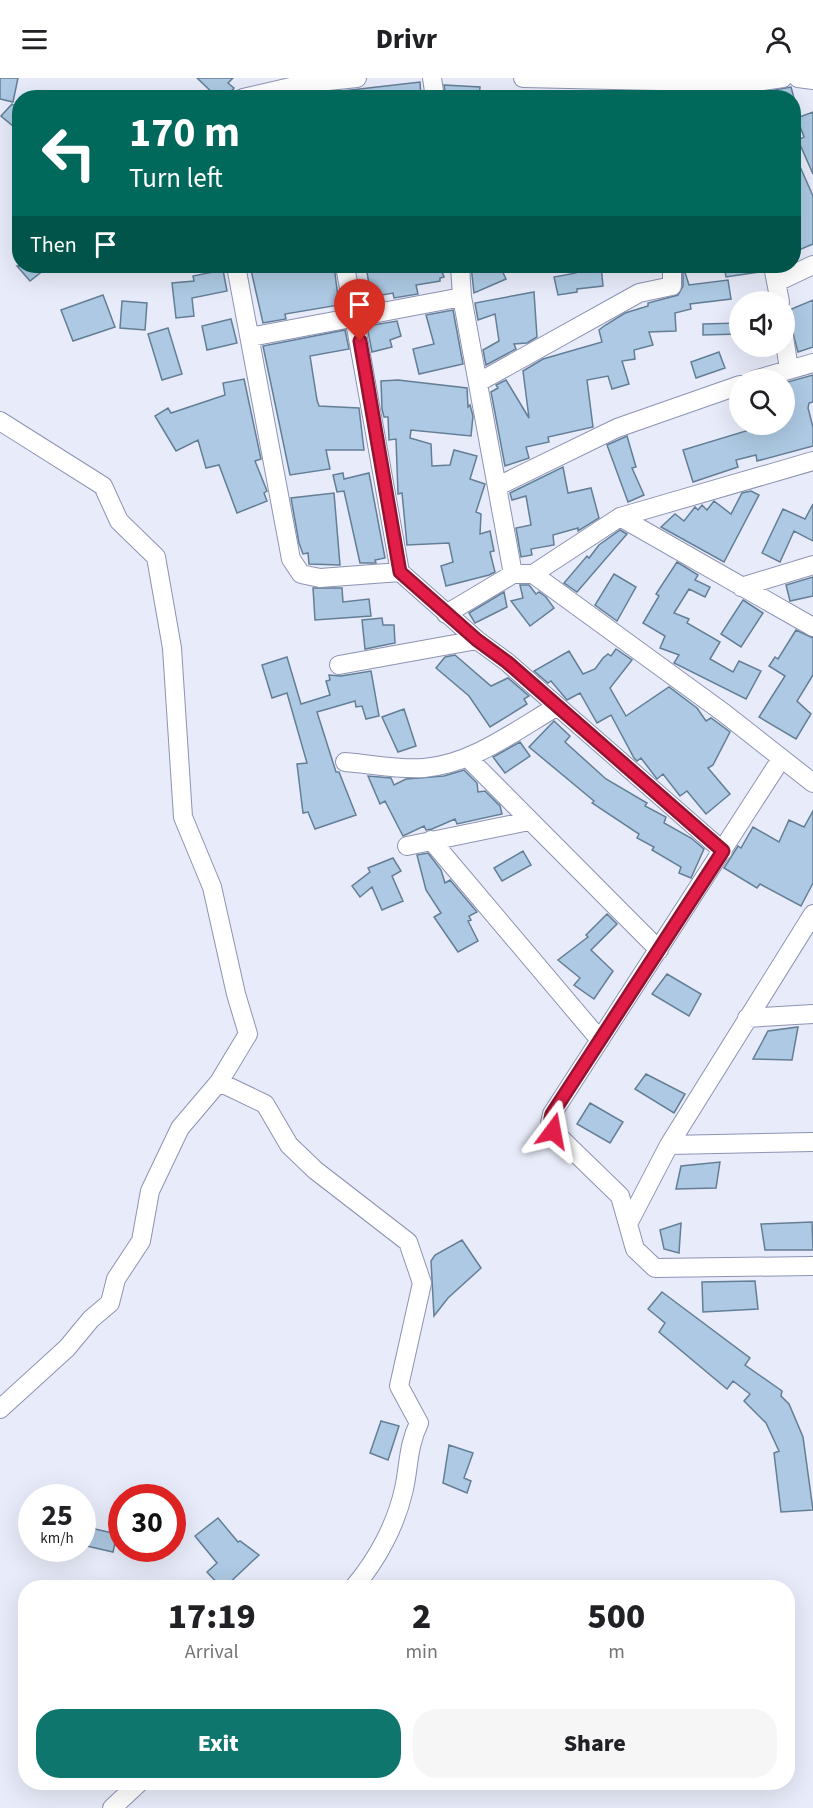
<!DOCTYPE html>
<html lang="en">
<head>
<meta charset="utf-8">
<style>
	body { margin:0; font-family:"Source Sans 3",sans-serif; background:#f6f6f6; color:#202124; height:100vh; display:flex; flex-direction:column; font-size:22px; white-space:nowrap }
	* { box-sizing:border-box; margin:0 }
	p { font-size:20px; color:#757577 }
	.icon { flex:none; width:33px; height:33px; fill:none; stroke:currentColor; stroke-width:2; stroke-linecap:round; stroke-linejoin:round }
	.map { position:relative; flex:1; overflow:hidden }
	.side { position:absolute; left:18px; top:1502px; width:777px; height:210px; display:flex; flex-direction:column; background:#fff; border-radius:24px; box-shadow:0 6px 24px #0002 }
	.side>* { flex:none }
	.guide { position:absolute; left:12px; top:12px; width:789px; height:183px; border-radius:24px; box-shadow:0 6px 24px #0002; background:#00695c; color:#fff; overflow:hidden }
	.tools { position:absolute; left:729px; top:213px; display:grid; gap:12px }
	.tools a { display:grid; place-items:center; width:66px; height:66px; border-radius:50%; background:#fff; box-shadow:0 6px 24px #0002; font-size:30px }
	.speed { position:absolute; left:18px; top:1406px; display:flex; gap:12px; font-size:30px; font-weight:700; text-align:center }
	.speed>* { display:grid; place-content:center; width:78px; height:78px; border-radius:50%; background:#fff; box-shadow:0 6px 24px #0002; line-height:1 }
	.speed small { font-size:15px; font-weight:400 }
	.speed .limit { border:9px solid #d22; background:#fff; color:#111 }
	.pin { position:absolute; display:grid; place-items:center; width:51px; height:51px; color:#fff; margin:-62px -26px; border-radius:50% 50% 50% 0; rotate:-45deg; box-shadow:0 0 6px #0007 }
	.pin .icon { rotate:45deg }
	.me { position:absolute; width:66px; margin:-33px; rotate:13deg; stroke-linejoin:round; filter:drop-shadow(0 0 4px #0008) }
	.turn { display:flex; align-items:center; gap:21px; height:126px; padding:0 18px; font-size:27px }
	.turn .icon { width:78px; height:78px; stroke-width:2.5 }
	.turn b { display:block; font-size:42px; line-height:51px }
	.then { display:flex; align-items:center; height:57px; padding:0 18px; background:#0003; gap:12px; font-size:22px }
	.eta { display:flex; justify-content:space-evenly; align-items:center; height:102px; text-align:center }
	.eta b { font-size:36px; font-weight:800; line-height:42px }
	.cta { display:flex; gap:12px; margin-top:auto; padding:12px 18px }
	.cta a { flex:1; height:69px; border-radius:24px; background:#0f766e; color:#fff; font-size:24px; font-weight:800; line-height:69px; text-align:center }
	.cta a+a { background:#f6f6f6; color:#202124 }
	header { display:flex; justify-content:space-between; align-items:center; height:78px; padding:0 18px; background:#fff; font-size:27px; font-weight:800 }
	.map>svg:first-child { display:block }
	.building { fill:#adc9e3; stroke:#647e96; stroke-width:1.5 }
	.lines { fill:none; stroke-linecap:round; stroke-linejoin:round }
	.minor-casing { stroke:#8c93b3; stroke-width:20 }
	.minor { stroke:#fff; stroke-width:18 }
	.route-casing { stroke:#92132f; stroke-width:15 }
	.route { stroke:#e11d48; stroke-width:10 }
</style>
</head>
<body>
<header><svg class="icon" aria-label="menu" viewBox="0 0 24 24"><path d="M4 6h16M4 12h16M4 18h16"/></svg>Drivr<svg class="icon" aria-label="person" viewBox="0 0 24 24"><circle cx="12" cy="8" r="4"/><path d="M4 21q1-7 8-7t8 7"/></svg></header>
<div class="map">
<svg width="813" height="1730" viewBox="0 0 813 1730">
	<rect width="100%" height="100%" fill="#e8ecfa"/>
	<path class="building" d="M0,0H18L13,24L0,21Z
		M197,0H233L228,5L234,10L225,20H218Z
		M420,4L421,20H335L334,14Z
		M444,7L480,9L479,20H446Z
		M791,9L794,20H734L733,16H752Z
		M12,26L20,32V54L1,38Z
		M813,34V96L798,62L804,59L797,40Z
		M794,75L813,118V166L799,172L794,156Z
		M17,188H49L30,203Z
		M272,188H334L339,227L285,236L286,241L263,245L251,192Z
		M366,188H400L401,191L440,188L444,199L440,200V203L416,207L418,216L394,220L393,215L371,219Z
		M471,188H500L506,201L474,215Z
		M575,188H601L603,208L577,211V214L558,217L554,199L576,195Z
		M683,188L689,207L728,202L731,221L690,226L691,231L675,235L676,253L649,254L653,267L634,272L635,281L622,283L629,306L612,311L608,298L587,302L593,349L548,359L549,364L526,369L529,380L505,388L491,314L498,310L496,307L506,302L529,340L523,293L543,281L602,264L599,252L604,248L625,235L648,228V225L678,217L683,208Z
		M724,188H759V194L726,199Z
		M223,192L227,213L192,220L194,238L176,240L172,205L194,203L193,198Z
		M534,214L537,259L527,265L514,266L516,271L486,287L483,272L499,263L495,236L478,242L475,225Z
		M103,217L115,249L73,263L61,232Z
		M813,222V269L798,274L787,233Z
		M122,223L147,225L145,252L120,250Z
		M453,232L463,286L419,296L413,271L434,266L426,237Z
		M231,241L237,265L207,272L202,248Z
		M397,243L401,258L390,262L392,269L372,274L367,248Z
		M740,245V256L703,257V246Z
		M168,250L182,296L162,302L148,256Z
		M345,252L349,271L310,278L317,322L319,328L359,330L364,372H326L330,391L290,397L263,268Z
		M719,274L725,290L696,300L691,284Z
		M813,297V324L809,325L808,330L813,349V368L757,383L756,377L736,382L738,389L693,404L683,372L769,346H784V339L789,337L784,305Z
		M244,301L261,381L255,383L267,413L264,415L267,423L237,435L219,387L206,390L198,362L176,373L155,338L168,330L171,335L225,317L223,305Z
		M398,302L467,310L468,329L470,327L473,338L471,358L411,352L410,360L431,366L432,388L450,387L454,372L477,378L470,401L485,406L476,434L481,436L480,456L490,453L494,473L490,474L495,494L489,497L446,508L441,488L453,484L449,465L407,467L402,415L398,416L396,361L389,362L388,339H384L382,331L381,303Z
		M627,358L636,389L632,390L644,417L628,424L607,367Z
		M563,389L568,415L591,410L599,440L578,453V450L553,457L554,467L531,471L532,477L521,479L516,450L531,447L526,418L512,422L510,415Z
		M343,395L344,401L369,395L385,480L375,482L376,485H360L344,413L337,414L333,397Z
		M751,413L759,417L724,484L661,449L675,436L684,443L695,429L698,432L702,427L707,432L714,423L731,436L742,415Z
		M334,415L340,487L309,486L308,475L303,476L299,465L291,420Z
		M813,426V463L794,453L780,484L762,475L783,431L805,441Z
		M620,452L627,456L577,514L564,505L587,478L589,480L599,467Z
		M677,484L698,497L695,502L710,509L705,519L689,511L674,535L689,541L687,545L720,564L710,581L733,594L739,583L761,593L746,621L674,585L679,577L660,570L665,558L643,545L659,518L656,516Z
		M614,496L636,509L617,543L595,527Z
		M813,499V518L790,523L786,507Z
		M520,507H529L536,516L539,514L546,519L554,530L530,548L511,523L523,520Z
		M313,510H342L343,524L369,521L371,538L315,542Z
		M504,514L507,529L475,545L469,535Z
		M743,522L763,535L741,569L721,556Z
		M382,540L383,547H394L395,565L365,571L362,542Z
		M796,552L813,560V597L797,623L811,636L796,661L759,639L785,598L769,588L775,579L778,581Z
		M616,571L632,582L610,610L626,638L669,609L697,630L706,643L711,640L730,654L713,687L708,690L730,716L706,736L687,713L680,718L663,696L657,701L641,680L637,683L634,680L611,637L597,645L580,615L567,622L551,603L548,605L534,593L569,573L583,596L595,591L603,580L608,576L611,578Z
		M455,577L491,608L508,600L529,618L524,621L527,626L490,649L469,618L436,590L445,579Z
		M287,579L301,626L330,617L326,603L330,602L329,597L341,598L371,593L379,638L366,641L362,628L356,629L355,623L317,634L336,694H339L356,737L315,751L308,734L303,735L297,686L307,685L287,615L272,620L262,587Z
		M404,631L416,668L398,674L382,639Z
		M554,643L570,658L565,664L606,701L647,725L645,728L666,739L664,745L691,760L704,771L691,800L679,795L681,789L652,772L654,769L637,760L639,756L592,725L594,723L529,669Z
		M520,664L530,678L505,695L493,679Z
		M464,692L477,705L478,714L485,713L500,728L502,736L457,746L455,741L432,751L426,752L424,748L403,758L385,723L380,726L368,698L391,700L394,707L406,701L444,698Z
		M813,733V805L801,828L760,806L757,810L724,790L738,768L741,770L753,749L779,764L789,742L804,749Z
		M523,773L531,787L502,803L494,790Z
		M428,775L441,792L445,805L450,802L477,834L469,838L471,842L468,843L478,863L458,874L434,839L441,835L426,812L417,777Z
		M393,780L401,793L392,798L403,823L382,832L372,809L360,819L352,808L370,794L368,790Z
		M607,836L617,846L591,872L613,893L594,921L574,907L580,900L558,882L588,859L586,857Z
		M667,896L701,916L689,938L652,916Z
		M798,949L792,982L753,981L768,953Z
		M646,996L685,1016L674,1035L635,1011Z
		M590,1025L623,1044L610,1065L577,1046Z
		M720,1084L716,1110L676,1111L681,1088Z
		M812,1144L813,1172H765L761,1146Z
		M681,1145L679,1175L664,1171L660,1152Z
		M462,1162L481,1190L448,1220L434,1238L431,1183L435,1177Z
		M755,1203L758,1231L703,1234L702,1204Z
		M662,1214L750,1280L745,1287L782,1313L781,1318L789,1326L803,1359L813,1432L781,1434L774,1375L779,1373L766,1345L744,1323L750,1316L733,1303L727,1311L659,1254L665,1245L648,1231Z
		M381,1343L399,1348L388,1382L370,1375Z
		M449,1367L473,1375L464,1400L471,1403L467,1415L443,1405Z
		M218,1440L238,1464L240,1463L259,1477L225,1509H221L207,1494L217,1485L195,1458Z
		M82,1448L117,1456L113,1474L82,1467Z"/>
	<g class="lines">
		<defs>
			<path id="minor" d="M432,0L435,20
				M523,0L750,5L783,0
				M798,0L813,2
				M243,20L308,5L357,0
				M236,188L291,481L301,496L320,500L400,494
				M345,188L400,494L477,562L507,584L723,773
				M460,188L462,219L513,496
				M773,188L780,224
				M777,204L813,187
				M250,259L462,219
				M784,259L789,291
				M754,302L813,285
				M479,304L639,215L672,208V188
				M0,343L103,408L119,443L156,479L172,570L183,739L212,809L236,916L248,956L219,1004
				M498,408L617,350L740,307
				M620,439L813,549
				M533,496L724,635L813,705
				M741,509L813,487
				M446,536L513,496H533L620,439L813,383
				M339,587L477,562
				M468,680L659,872
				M781,681L552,1036L550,1045L553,1053L620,1118L635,1171L655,1190L813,1188
				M345,684C371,686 398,692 424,690C472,686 515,653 556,629
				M431,762L600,962
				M407,768L529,743
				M747,940L813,936
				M669,1067L813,1064
				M629,1144L669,1067L813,836
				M0,1331L67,1270L91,1241L110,1225L116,1201L141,1163L150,1113L180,1050L219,1004L265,1026L289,1067L315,1092L408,1164L422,1205L399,1308L419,1345C408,1367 409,1388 404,1411C396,1447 377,1482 354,1509
				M112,1730L140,1704"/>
		</defs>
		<use href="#minor" class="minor-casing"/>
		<use href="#minor" class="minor"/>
	</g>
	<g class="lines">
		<defs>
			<path id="route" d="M360,263L400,494L477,562L507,584L723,773L552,1036L550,1045L553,1053"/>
		</defs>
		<use href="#route" class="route-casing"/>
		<use href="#route" class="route"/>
	</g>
</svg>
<div class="tools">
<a><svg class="icon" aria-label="sound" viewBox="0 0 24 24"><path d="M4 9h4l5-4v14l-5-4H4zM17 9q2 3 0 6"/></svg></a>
<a><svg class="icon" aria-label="search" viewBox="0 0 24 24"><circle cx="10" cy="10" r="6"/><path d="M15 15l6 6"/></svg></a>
</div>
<div class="speed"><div>25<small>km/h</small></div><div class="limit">30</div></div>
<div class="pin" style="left:360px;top:263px;background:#d93025"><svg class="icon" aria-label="arrive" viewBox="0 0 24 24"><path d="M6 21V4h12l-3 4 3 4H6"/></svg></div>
<svg class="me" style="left:553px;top:1053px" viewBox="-20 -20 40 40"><path d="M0-17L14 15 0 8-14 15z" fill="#e11d48" stroke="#fff" stroke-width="4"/></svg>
<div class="guide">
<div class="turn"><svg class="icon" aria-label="left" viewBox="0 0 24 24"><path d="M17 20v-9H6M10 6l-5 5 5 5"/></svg><div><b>170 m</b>Turn left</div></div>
<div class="then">Then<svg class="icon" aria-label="arrive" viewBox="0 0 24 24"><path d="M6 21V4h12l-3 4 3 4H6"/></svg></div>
</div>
<section class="side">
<div class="eta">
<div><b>17:19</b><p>Arrival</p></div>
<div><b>2</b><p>min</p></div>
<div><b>500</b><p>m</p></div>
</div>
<div class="cta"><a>Exit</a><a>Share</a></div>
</section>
</div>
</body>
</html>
